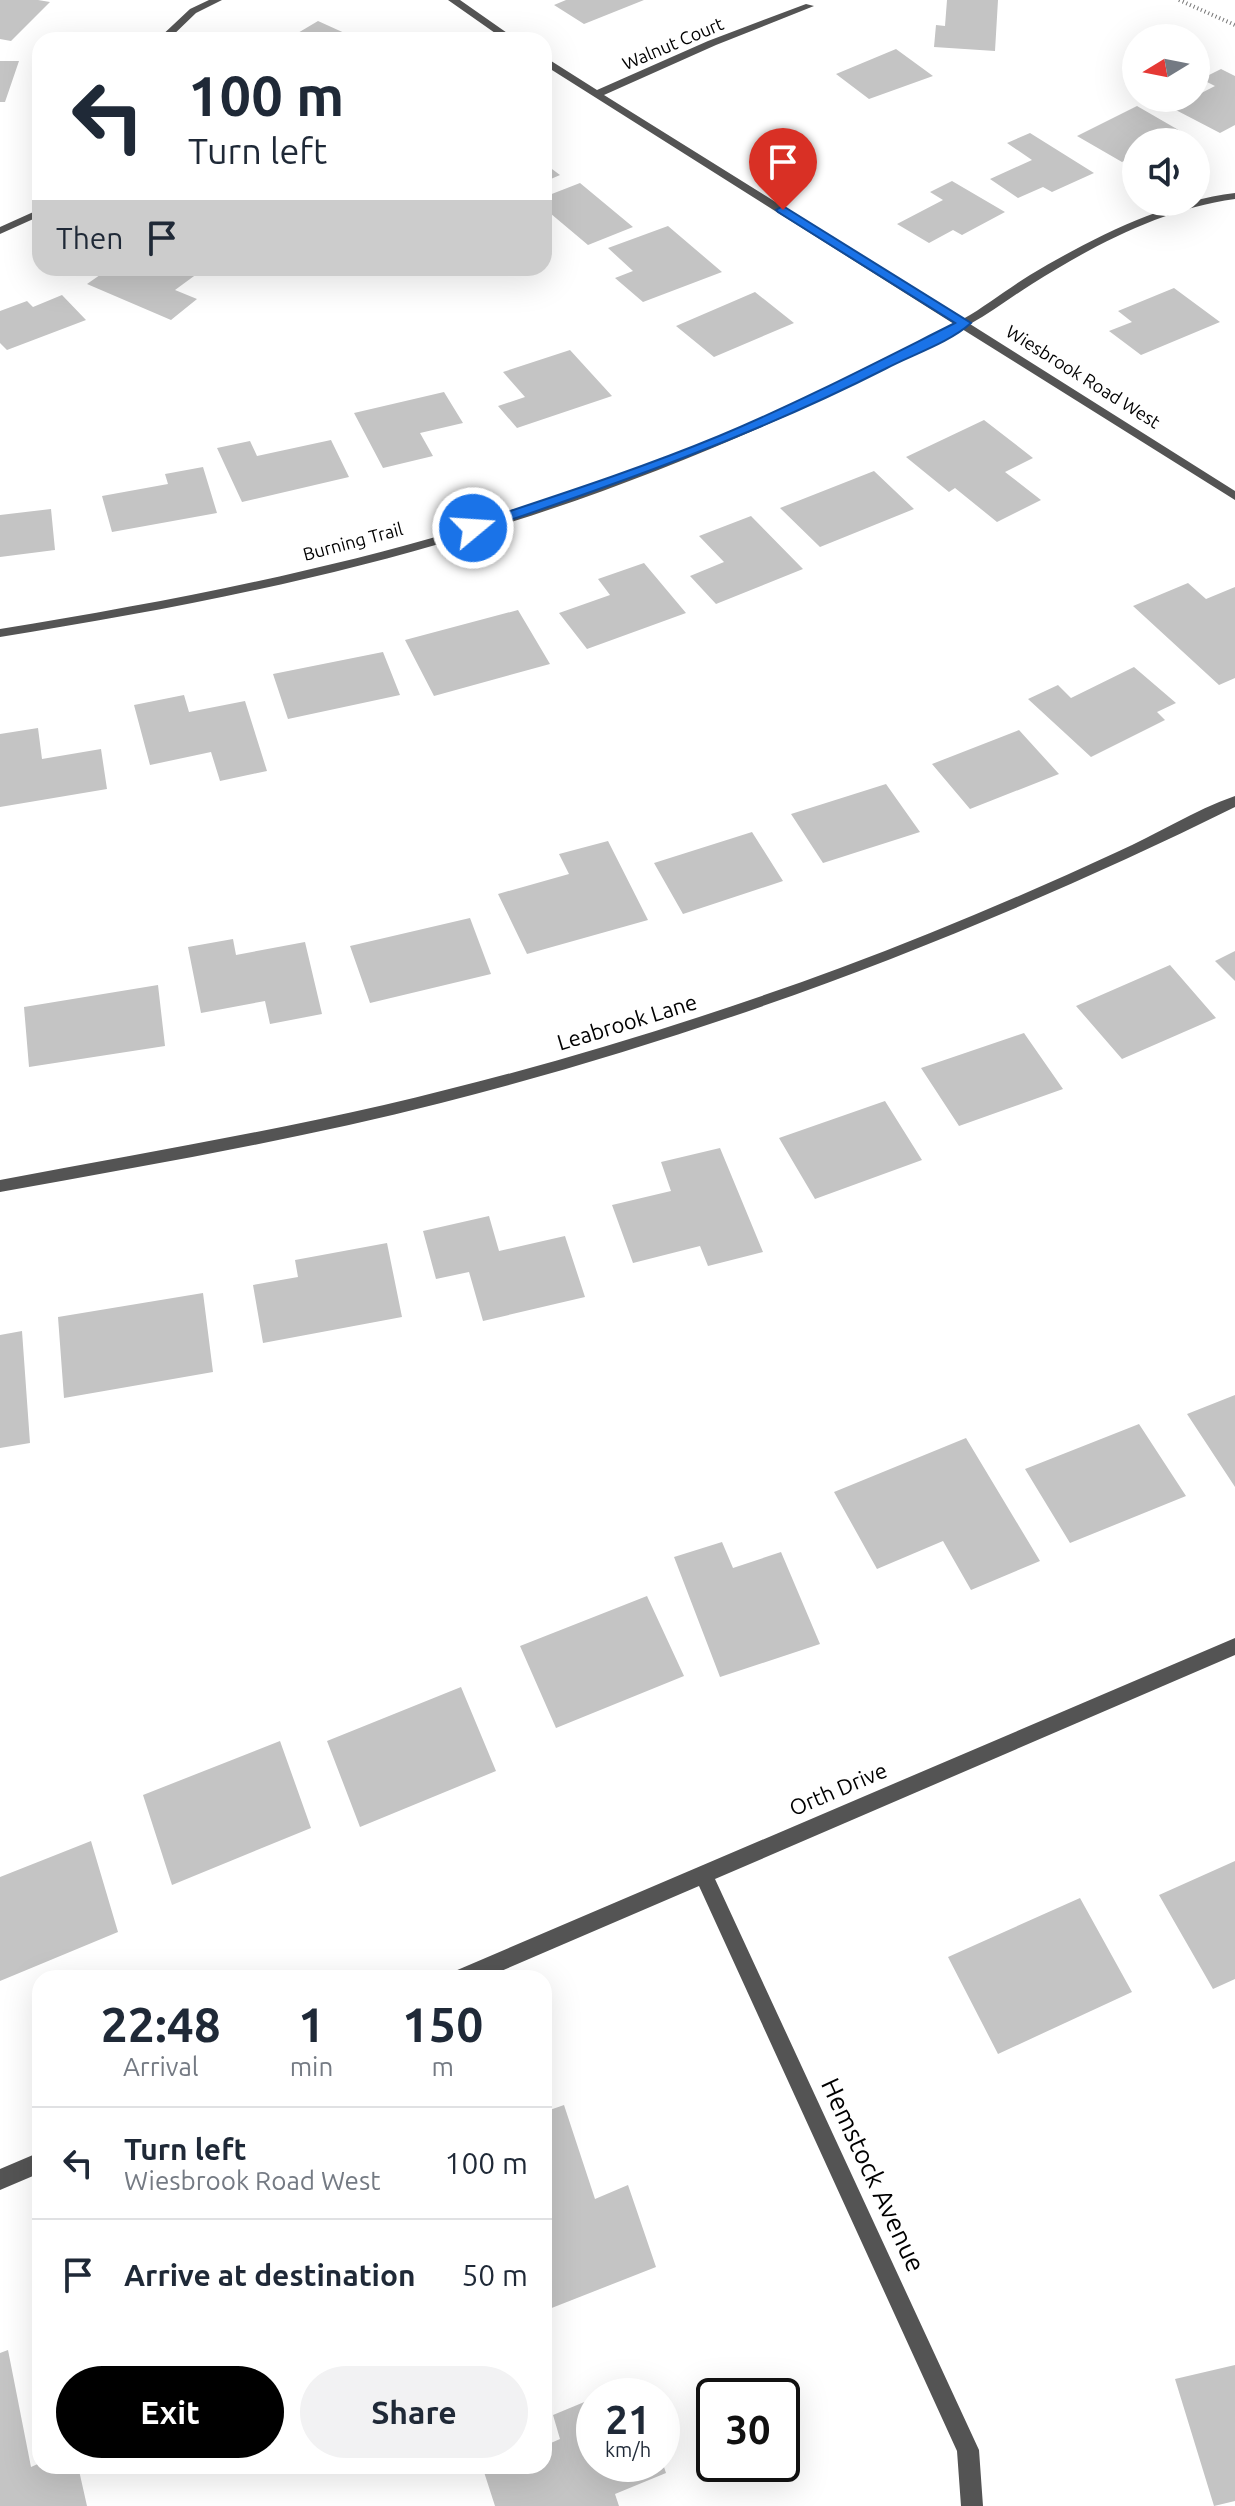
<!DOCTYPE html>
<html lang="en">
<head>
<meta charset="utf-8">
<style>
	body { margin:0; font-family:Ubuntu,sans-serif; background:#f2f2f3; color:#1f2937; height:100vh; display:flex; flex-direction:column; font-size:30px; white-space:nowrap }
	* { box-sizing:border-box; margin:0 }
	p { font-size:26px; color:#747a83 }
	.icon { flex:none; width:44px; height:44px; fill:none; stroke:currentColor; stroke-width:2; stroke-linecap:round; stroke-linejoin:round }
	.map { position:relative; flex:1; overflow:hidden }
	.drawer { position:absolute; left:32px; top:1970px; width:520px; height:504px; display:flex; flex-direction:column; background:#fff; border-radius:24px; box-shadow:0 8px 32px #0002 }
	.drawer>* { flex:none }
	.hud { position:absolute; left:32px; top:32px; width:520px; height:244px; border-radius:24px; box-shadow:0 8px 32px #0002; background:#fff; color:#1f2937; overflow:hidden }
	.needle { width:52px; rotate:260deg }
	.controls { position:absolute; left:1122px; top:24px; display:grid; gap:16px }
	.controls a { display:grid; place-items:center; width:88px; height:88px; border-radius:50%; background:#fff; box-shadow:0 8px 32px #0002; font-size:40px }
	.speed { position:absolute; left:576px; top:2378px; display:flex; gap:16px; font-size:40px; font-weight:700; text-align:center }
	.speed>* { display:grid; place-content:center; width:104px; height:104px; border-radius:50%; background:#fff; box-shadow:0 8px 32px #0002; line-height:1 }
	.speed small { font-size:20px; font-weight:400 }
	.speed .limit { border:4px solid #111; border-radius:12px; background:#fff; color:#111 }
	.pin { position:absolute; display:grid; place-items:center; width:68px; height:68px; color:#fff; margin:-82px -34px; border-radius:50% 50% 50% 0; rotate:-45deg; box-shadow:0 0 8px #0007 }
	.pin .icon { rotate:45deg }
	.me { position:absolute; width:88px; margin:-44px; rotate:72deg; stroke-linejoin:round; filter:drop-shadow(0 0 6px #0008) }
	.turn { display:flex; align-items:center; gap:28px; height:168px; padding:0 24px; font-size:36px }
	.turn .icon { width:104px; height:104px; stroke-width:2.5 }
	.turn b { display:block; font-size:56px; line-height:68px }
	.then { display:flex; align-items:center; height:76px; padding:0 24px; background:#0003; gap:16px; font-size:30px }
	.eta { display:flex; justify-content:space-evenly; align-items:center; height:136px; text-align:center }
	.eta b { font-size:48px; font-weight:700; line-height:56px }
	.primary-button { display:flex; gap:16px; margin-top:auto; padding:16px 24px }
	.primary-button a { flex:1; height:92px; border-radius:48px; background:#000; color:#fff; font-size:32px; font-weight:700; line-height:92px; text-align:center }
	.primary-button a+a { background:#f2f2f3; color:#1f2937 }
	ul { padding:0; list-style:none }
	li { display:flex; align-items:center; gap:24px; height:112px; padding:0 24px; border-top:2px solid #e0e1e3 }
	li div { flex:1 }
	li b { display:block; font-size:30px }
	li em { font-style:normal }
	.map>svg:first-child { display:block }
	.building { fill:#c4c4c4 }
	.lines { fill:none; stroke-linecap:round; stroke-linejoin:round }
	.path { stroke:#767676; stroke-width:4; stroke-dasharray:1 3; stroke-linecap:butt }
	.street { fill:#545454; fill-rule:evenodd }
	.route { fill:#1a73e8; stroke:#114b97; stroke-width:2 }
	.labels { text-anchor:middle; stroke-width:7; stroke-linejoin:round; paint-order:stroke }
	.far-street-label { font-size:18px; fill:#000; stroke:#fff }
	.street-label { font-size:22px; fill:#000; stroke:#fff }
	.near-street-label { font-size:26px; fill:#000; stroke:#fff }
</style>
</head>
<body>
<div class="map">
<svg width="1235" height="2506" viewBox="0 0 1235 2506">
	<rect width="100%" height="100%" fill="#fff"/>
	<path class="building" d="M0,0H38L50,2L11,41L0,39Z
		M566,0H644L584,24L554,5Z
		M947,0H998L995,51L934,47L936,25L945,26Z
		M318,21L360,40H286Z
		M896,49L933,76L869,99L836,74Z
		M0,61H19L5,102H0Z
		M1221,69L1235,76V125L1220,133L1172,108L1215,86L1201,79Z
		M1137,106L1182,132L1162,142H1136V155L1122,162L1077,136Z
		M1030,133L1094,173L1052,192L1043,187L1018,198L990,179L1032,160L1007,143Z
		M544,163L560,175L544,182Z
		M952,181L1005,212L962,235L953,230L929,243L897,224L943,200L930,192Z
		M580,183L633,227L588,245L544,208V197Z
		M668,226L722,272L643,302L615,278L633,271L608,248Z
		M110,268H205L175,290L197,299L171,320L87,284Z
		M1174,288L1220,322L1141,355L1109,331L1132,322L1118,311Z
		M755,292L794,323L714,357L676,326Z
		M62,295L86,320L7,350L0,343V311L27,301L33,307Z
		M570,350L612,396L517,428L498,406L525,397L503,372Z
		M444,392L463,423L420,433L433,456L383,468L354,413Z
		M984,420L1033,458L1005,472L1041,500L997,522L955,488L949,492L906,457Z
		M331,440L349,477L242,502L217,448L250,441L257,456Z
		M203,467L217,513L112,532L102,496L168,484L165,474Z
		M874,471L914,509L820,547L780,508Z
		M51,509L55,550L0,557V515Z
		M751,516L803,569L716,604L690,576L724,562L699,536Z
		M644,563L686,613L587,649L559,613L610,595L598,579Z
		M1188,583L1206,599L1235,587V678L1219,685L1133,606Z
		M518,610L550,664L434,696L405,640Z
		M383,652L400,695L288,719L273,674Z
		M1134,667L1176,703L1157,712L1165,720L1091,757L1028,699L1058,685L1071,698Z
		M184,695L189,712L245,701L267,771L220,781L211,752L150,765L134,705Z
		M38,728L42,759L101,749L107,789L0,807V734Z
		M1019,730L1059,774L970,809L932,764Z
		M886,784L920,832L823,863L791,814Z
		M752,832L783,881L683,914L654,863Z
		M608,841L648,920L527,954L498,894L569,874L559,854Z
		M470,918L491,974L370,1003L350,946Z
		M233,939L236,955L305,942L322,1014L270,1024L265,1001L201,1013L188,947Z
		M1235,951V981L1215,961Z
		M1170,965L1216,1018L1122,1059L1076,1006Z
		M158,985L165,1046L29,1067L24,1007Z
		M1024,1033L1063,1089L959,1126L921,1068Z
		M885,1101L922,1160L815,1199L779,1138Z
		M720,1148L763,1252L708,1266L700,1246L633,1263L612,1205L671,1191L661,1162Z
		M489,1216L499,1251L565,1236L585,1297L483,1321L469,1272L436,1279L423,1231Z
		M387,1243L402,1317L263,1343L253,1285L298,1277L295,1260Z
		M203,1293L213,1372L64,1398L58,1317Z
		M22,1331L30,1443L0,1448V1335Z
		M1235,1395V1487L1187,1414Z
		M1139,1424L1186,1496L1070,1543L1025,1469Z
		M966,1438L1040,1561L971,1590L943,1541L877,1569L834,1492Z
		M722,1542L733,1568L781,1552L820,1644L720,1677L674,1557Z
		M647,1596L684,1676L556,1728L520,1646Z
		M461,1687L496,1771L360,1827L327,1741Z
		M280,1741L311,1828L172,1885L143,1795Z
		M91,1841L118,1932L0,1981V1877Z
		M1235,1861V1979L1213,1989L1159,1895Z
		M1080,1898L1132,1992L998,2054L948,1957Z
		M564,2105L595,2199L628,2185L656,2267L544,2311V2112Z
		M8,2350L31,2467L40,2463L78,2466L87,2506H0V2353Z
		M1235,2365V2501L1214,2506L1175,2379Z
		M633,2381L639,2396H598Z
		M594,2398V2464H663L666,2473L615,2494L619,2506H495L484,2472L499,2466H544V2446L560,2439L553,2415Z"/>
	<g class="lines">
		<path class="path" d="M1179,0L1235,25"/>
		<path class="street" d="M209,0H222L196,13L168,40H157L190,9Z
			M448,0H460L517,40H505Z
			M806,4L814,6L716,45L604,95L963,319C986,306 1007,289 1030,275C1094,237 1163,202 1235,193V199C1162,209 1094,245 1032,284C1011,297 992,312 970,324L1235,491V500L962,329C804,414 638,485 466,536C314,582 157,612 0,637V629C154,604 307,575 456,531C629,480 796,409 954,324L544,65V58L548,59L597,90L708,41Z
			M40,209V216L0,234V227Z
			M1235,796V807C980,933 717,1033 441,1103C296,1140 148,1165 0,1192V1180C128,1156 257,1134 384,1105C539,1069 691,1023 840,968C934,933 1026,894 1117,852C1156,835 1194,810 1235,796Z
			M1235,1638V1655L715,1879L979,2450L983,2506H961L957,2451L699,1886L485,1978H452L455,1971Z
			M40,2152V2173L0,2190V2169Z"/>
	</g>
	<path class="route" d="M783,206L971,323C949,343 911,355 885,369C753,436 617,484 478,531H468V525C552,497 637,470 719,436C800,402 877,362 955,323L778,212L776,210Z"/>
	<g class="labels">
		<g class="far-street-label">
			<text transform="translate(673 44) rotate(-23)" y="6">Walnut Court</text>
			<text transform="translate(1083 377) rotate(32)" y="6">Wiesbrook Road West</text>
			<text transform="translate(353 542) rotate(-15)" y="6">Burning Trail</text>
		</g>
		<g class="street-label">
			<text transform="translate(627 1022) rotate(-17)" y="8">Leabrook Lane</text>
			<text transform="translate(838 1789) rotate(-23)" y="8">Orth Drive</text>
		</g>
		<g class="near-street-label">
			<text transform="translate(873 2175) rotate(65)" y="9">Hemstock Avenue</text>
		</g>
	</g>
</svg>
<div class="controls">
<a><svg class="needle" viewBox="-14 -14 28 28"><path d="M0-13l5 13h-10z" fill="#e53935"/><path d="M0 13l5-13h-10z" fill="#747a83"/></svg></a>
<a><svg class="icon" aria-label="sound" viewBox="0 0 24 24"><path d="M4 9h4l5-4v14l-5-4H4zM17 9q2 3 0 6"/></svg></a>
</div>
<div class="speed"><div>21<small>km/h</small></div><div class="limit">30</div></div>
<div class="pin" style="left:783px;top:210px;background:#d93025"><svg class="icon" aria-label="arrive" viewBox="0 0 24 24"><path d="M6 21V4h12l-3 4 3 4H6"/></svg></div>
<svg class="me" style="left:473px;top:528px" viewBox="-20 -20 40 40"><circle r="17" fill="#1a73e8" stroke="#fff" stroke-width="3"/><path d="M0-11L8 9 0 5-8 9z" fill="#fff"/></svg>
<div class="hud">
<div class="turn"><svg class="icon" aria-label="left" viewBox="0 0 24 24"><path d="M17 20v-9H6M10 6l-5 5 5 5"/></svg><div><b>100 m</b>Turn left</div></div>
<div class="then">Then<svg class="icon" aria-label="arrive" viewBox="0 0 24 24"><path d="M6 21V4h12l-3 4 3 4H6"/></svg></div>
</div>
<section class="drawer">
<div class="eta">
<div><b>22:48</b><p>Arrival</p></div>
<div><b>1</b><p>min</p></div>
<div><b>150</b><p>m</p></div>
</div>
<ul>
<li><svg class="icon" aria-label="left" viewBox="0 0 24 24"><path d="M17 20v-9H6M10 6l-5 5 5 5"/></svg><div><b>Turn left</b><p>Wiesbrook Road West</p></div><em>100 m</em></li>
<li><svg class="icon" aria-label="arrive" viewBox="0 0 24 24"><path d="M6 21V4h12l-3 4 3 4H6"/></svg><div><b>Arrive at destination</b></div><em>50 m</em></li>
</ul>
<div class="primary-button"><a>Exit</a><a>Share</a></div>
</section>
</div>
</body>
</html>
